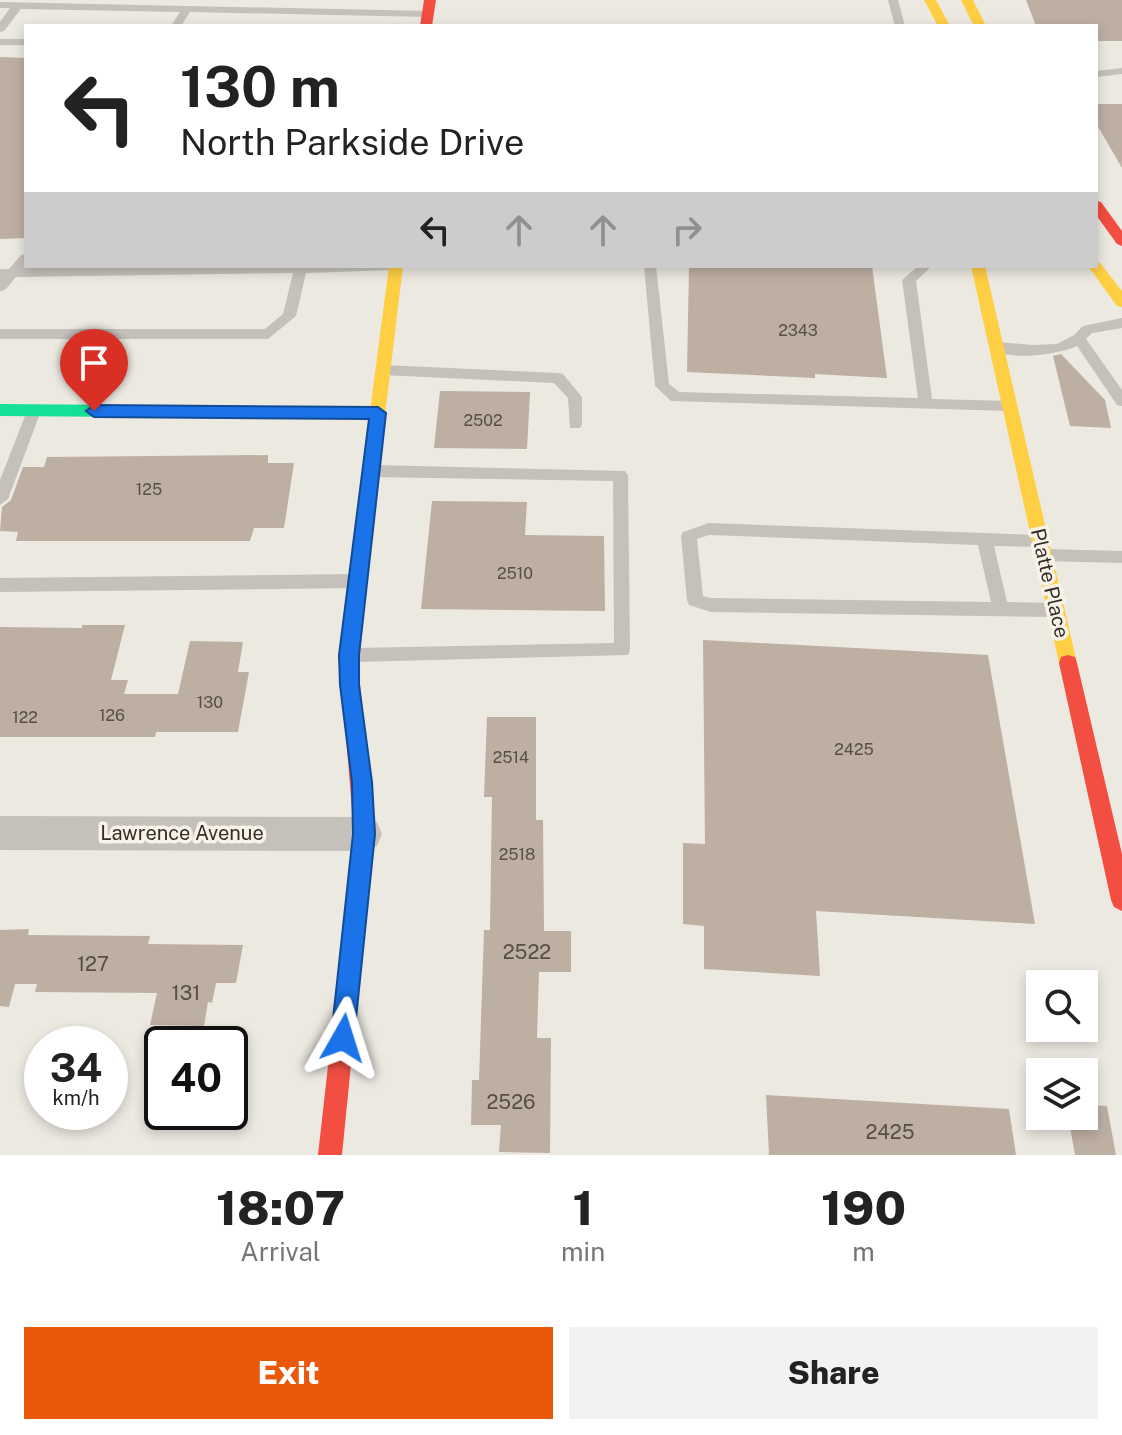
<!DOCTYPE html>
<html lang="en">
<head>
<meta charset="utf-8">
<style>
	body { margin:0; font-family:"Public Sans",sans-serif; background:#f2f2f2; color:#222; height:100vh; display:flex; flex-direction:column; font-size:30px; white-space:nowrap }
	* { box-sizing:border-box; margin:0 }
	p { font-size:26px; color:#767676 }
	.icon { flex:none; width:44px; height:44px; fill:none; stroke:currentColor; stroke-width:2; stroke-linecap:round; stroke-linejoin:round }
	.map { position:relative; height:1155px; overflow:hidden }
	.details { display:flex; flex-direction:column; background:#fff; flex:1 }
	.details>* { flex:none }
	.guide { position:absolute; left:24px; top:24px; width:1074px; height:244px; border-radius:0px; box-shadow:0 4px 12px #0003; background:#fff; color:#222; overflow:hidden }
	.controls { position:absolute; left:1026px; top:970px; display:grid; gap:16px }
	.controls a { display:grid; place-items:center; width:72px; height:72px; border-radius:0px; background:#fff; box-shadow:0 4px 12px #0003; font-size:40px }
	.speed { position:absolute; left:24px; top:1026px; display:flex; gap:16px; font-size:40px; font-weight:700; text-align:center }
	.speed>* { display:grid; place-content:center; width:104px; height:104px; border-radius:50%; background:#fff; box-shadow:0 4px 12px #0003; line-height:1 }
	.speed small { font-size:20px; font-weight:400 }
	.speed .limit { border:4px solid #111; border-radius:12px; background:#fff; color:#111 }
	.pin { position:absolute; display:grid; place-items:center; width:68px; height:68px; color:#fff; margin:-82px -34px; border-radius:50% 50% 50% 0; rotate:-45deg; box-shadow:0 0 8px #0007 }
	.pin .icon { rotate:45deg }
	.me { position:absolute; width:88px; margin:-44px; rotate:6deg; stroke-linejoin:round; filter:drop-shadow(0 0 6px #0008) }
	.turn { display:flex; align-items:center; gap:28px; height:168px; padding:0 24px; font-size:36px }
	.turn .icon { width:104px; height:104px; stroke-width:2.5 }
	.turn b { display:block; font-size:56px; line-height:68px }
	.lanes { display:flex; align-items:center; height:76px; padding:0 24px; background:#0003; justify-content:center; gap:40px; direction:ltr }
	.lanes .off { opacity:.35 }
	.eta { display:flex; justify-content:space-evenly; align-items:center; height:136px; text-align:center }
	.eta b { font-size:48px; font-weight:800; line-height:56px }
	.cta { display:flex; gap:16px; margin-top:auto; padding:16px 24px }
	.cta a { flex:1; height:92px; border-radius:0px; background:#ea580c; color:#fff; font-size:32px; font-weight:800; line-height:92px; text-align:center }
	.cta a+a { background:#f2f2f2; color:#222 }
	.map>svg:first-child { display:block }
	.building { fill:#beafa3 }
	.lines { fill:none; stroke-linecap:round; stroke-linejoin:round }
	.lane { fill:#c5c0ba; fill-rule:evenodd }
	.street { fill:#c5c0ba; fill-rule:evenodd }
	.fast { fill:#16e098; fill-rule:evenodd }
	.slow { fill:#ffcf43; fill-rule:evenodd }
	.jam { fill:#f24e42; fill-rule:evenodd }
	.route { fill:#1a73e8; stroke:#114b97; stroke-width:2 }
	.labels { text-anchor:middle; stroke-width:7; stroke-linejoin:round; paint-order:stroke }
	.number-label { font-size:16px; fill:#574e47 }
	.street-label { font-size:20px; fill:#352e28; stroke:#f8f3e8 }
	.near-number-label { font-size:20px; fill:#574e47 }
</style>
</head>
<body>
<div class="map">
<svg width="1122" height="1155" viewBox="0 0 1122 1155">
	<rect width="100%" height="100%" fill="#ece9e1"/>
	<path class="building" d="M1026,0H1122V41H1096V26H1036Z
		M0,57L26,58V238L0,239Z
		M1096,104H1122V168L1096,123Z
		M689,266H872L887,378L815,374V378L687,372Z
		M1061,354L1105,400L1111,428L1070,426L1053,356Z
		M440,391L530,392L527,449L434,448Z
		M268,455V463H294L284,528H254L250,541H16L18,532L0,531L2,507L11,500L23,467H44L47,457Z
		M432,501L527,502L525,535L604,536L605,611L421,609Z
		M82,625H125L111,680H128L124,694H178L190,641L243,642L238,672H249L238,732H156L155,737H0V627L82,628Z
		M703,640L988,655L1035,924L816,911L820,976L704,969V926L683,924V843L705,844Z
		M487,717H536V820H543L544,931H571V972H539L537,1038H551L550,1153L499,1152L501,1125H471L472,1080H479L484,930H490L492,797H484Z
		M29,929L28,935L150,936L148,944L243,945L236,983H216L212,1003L208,1002L204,1026L150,1025L157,993L35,992L37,984H15L9,1007L0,1006V930Z
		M766,1095L1009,1109L1016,1155H769Z
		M1084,1105L1107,1106L1116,1155H1075L1068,1116H1084Z"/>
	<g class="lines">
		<path class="lane" d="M888,0H898L905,26H895Z
			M0,2L428,11L433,14L428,17L190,12L181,26H171L180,12L21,9L4,31L0,32V22L10,8H0Z
			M0,39H26V45H0Z
			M1122,68V74L1096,77V71Z
			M26,254L24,268L398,266L392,270L306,273L296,316L268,339H0V329H265L283,314L293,273L16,277L5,290L0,291V269H9L21,255Z
			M644,266H656L669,384L679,392L918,398L902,280L918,266H932L916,281L932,399L1010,401L1017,406L1010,411L671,401L655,386Z
			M1122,318V328L1092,333L1086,339L1122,390V406L1117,405L1077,346C1058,355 1005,362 989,347L996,342L1033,345L1057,344L1074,335L1083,326Z
			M383,365L558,373L563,374L582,397V424L580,428H570L568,398L554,383L383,375L376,370Z
			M34,406L41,411L8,499L0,505V480L27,411Z
			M373,465L625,471L628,475L630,650L628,655L355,662L349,660L347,655L349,650L355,648L614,643L613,481L373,477L366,471Z
			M709,523L1040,535L1046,537L1048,541L1046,545L1040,547L994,546L1007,602L1055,603L1061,605L1063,610L1061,615L1055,617L711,612L689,605L687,600L681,536L683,532ZM709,535L978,545L991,602L711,598L703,596L697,539Z
			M1045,549L1122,551V563L1045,561L1039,560L1037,555L1039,550Z
			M357,574L363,576L365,581L363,586L357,588L0,592V578Z"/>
		<path class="street" d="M0,816L364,817L377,822L382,834L377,846L364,851L0,850Z"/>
		<path class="fast" d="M0,404L378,407L386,413L378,419L0,416Z"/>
		<path class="slow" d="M924,0H936L950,26H938Z
			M961,0H973L986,26H974Z
			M1096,261L1100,263L1122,291V307L1117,306L1088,266H1096Z
			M389,266H403L379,465L371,471L363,465Z
			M971,266H985L1077,663L1075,669L1068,671L1061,669L1059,663Z"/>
		<path class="jam" d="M424,0H436L432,26H420Z
			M1096,201L1101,202L1122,231V246L1117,244L1096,215Z
			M371,459L379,465L358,663L374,834L342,1155H318L354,834L340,663L363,465Z
			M1068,655L1075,657L1077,663L1122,854V911L1114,907L1111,900L1059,663L1061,657Z"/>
	</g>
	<path class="route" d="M94,405L378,407L386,413L359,655V685L372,782L375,834L354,1038L351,1046L343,1049L334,1046L331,1038L353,834L352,782L340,685L339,655L369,419L94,417L86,411Z"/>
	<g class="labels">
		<g class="number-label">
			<text x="798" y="336">2343</text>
			<text x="483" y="426">2502</text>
			<text x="149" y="495">125</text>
			<text x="515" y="579">2510</text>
			<text x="210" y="708">130</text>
			<text x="112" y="721">126</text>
			<text x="25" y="723">122</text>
			<text x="854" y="755">2425</text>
			<text x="511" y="763">2514</text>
			<text x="517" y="860">2518</text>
		</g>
		<g class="street-label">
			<text transform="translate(1050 583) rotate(77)" y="7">Platte Place</text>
			<text x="182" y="840">Lawrence Avenue</text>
		</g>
		<g class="near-number-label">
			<text x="527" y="959">2522</text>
			<text x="93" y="971">127</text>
			<text x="186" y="1000">131</text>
			<text x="511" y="1109">2526</text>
			<text x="890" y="1139">2425</text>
		</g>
	</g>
</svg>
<div class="controls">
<a><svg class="icon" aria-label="search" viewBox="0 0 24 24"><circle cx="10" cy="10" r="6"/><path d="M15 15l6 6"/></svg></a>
<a><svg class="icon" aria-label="layers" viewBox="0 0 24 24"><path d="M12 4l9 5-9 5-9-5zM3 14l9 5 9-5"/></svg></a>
</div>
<div class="speed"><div>34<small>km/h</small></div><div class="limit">40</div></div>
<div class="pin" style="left:94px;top:411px;background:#d93025"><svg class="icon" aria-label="arrive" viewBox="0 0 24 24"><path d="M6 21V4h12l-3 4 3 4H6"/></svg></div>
<svg class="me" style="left:343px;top:1038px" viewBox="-20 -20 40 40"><path d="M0-17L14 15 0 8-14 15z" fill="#1a73e8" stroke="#fff" stroke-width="4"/></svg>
<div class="guide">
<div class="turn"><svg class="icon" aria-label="left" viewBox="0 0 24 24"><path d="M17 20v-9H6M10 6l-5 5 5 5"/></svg><div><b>130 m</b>North Parkside Drive</div></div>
<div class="lanes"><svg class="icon" aria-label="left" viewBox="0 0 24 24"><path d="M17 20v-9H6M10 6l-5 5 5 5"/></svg><svg class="icon off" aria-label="ahead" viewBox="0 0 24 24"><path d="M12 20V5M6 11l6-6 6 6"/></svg><svg class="icon off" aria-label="ahead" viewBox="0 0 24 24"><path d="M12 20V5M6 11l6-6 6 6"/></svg><svg class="icon off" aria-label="right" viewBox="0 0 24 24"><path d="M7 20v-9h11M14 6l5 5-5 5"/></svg></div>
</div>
</div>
<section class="details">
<div class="eta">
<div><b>18:07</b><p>Arrival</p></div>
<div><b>1</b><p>min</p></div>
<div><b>190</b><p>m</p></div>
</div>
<div class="cta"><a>Exit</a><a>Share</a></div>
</section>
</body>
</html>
